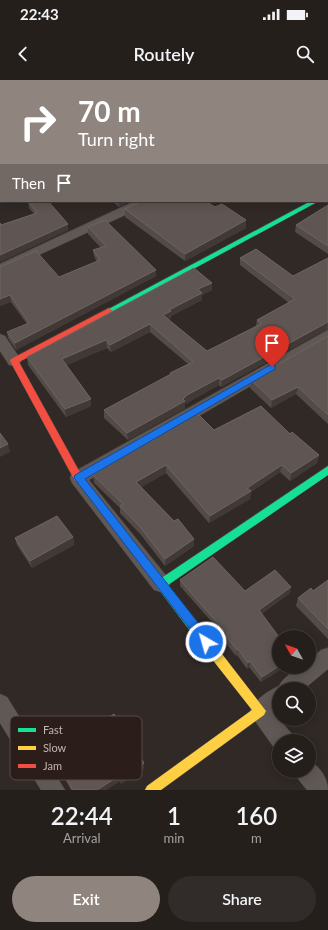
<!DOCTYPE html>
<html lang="en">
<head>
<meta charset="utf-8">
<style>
	body { margin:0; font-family:Lato,sans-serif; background:#312c29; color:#f1f3f6; height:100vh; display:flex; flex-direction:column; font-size:15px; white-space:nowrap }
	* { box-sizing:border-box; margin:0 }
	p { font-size:13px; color:#a3a2a3 }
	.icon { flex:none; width:22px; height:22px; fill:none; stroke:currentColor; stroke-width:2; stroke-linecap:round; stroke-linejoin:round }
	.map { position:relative; height:710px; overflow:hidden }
	.sheet { display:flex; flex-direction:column; background:#251f1c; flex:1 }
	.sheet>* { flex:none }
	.guide { position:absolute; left:0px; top:0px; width:328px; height:122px; box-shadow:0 2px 10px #0003,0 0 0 1px #423d3b; background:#90847e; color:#fff; overflow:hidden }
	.needle { width:26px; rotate:310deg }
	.controls { position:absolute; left:272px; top:550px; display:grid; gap:8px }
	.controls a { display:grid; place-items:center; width:44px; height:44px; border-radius:50%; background:#251f1c; box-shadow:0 2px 10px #0003,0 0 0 1px #423d3b; font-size:20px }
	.pin { position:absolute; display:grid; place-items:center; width:34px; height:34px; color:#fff; margin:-41px -17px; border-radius:50% 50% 50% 0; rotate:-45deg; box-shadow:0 0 4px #0007 }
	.pin .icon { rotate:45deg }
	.me { position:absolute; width:44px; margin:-22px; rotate:322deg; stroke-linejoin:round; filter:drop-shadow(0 0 3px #0008) }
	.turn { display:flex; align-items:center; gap:14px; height:84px; padding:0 12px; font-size:18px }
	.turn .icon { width:52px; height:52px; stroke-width:2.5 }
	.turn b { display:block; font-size:28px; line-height:34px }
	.then { display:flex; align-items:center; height:38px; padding:0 12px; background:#0003; gap:8px; font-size:15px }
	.eta { display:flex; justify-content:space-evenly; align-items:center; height:68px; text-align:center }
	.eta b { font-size:24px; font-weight:600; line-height:28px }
	.button { display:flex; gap:8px; margin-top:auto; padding:8px 12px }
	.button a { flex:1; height:46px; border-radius:24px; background:#90847e; color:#fff; font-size:16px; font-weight:600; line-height:46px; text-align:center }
	.button a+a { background:#312c29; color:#f1f3f6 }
	.status { display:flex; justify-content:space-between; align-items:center; height:28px; padding:0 20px; background:#251f1c; direction:ltr }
	.status svg { height:11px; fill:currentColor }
	header { display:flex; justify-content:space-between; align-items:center; height:52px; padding:0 12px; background:#251f1c; font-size:18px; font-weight:600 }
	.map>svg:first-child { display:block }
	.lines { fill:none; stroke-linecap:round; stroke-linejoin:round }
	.street-casing { stroke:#4a4441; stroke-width:1 }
	.fast-casing { stroke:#4e4642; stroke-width:1 }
	.slow-casing { stroke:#4e4642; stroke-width:1 }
	.jam-casing { stroke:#4e4642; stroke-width:1 }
	.street { fill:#605855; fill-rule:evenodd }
	.fast { fill:#16e098; fill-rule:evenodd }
	.slow { fill:#ffcf43; fill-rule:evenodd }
	.jam { fill:#f24e42; fill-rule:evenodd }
	.wall { fill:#524b48 }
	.shaded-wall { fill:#403936 }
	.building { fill:#5f5653; stroke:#6e6561 }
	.route { fill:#1a73e8; stroke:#114b97 }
	.key { fill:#2b1e1a; stroke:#594b46; stroke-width:1 }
	.key-label { font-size:11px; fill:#c3b5ae }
</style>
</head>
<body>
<div class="status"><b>22:43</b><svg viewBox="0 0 49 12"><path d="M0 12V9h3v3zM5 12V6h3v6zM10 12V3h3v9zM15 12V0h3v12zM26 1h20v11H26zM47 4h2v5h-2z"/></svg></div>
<header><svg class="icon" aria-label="back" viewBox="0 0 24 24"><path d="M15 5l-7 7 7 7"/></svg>Routely<svg class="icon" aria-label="search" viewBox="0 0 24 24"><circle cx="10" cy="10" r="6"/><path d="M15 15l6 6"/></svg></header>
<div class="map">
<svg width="328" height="710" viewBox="0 0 328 710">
	<rect width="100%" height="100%" fill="#312926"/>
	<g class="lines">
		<defs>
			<path id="street" d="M222,0H233L234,1H223Z
				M327,48H328V54H327Z
				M327,111H328V119H327Z
				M135,121H151L149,124L0,193V184Z
				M328,250V261L89,400L168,498L170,504L168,510L161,512L154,510L72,403L70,398L72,393Z
				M0,254L5,256L19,277L21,281L19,285L14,286L9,285L0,271Z
				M328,568V589L304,609H279V629L274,633L291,653L294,661H279V670L275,669L253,638L250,631C254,620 268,611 279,606C284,596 298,587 309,587V580L321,570Z
				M0,614L7,617L65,710H41L0,643Z
				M309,681C320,686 328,699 328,710H307L298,699L295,691H309Z"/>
			<path id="fast" d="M311,121H319L112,233H106L105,231Z
				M328,386V395L168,505L205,552L206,556L205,560L201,561L197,560L157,507L156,504L157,501Z"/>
			<path id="slow" d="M201,551L205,552L266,631L264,635L161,710H145L147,706L252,630L197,560L196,556L197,552Z"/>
			<path id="jam" d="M109,228L113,231L112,233L19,282L83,398L81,401H75L10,281L11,279Z"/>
		</defs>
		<use href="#street" class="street-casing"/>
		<use href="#fast" class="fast-casing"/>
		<use href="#slow" class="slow-casing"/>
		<use href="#jam" class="jam-casing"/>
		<use href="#street" class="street"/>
		<use href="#fast" class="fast"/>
		<use href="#slow" class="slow"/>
		<use href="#jam" class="jam"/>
	</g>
	<path class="wall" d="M327,61H328V82L327,81Z
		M28,121L68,144V150L0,182V143L1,145L34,134L29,128Z
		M112,121H131L119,127Z
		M328,125V174L295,152L296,145Z
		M125,129L246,148L185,181L125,137Z
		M88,147L156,190V196L16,270L8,258L7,252L27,244L11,222L0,226V187L59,197L97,182L94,176L93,170L101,168L88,154Z
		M240,178L293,196L328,178V249H327L221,307L219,305L187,323L185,324V328L128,360L104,338V330L170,295V293L188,284L150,252L111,272L107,268L66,285L91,326L66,337L28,285L27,277L212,203V210L202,215V220L171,236V238L169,240L207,271L256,246L257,240L289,223L240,185Z
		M328,256V344L296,314L271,328L250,308L251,300Z
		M214,350L290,354L319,375L317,383L290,401L280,392L251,412L250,419L209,443L166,393L141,407L174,441L194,459V466L165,486L141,455L120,433V428L94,403L93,395Z
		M73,457L74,465L32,488L17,465L15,458Z
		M180,500L245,511L290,513L261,534L279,557L261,602L249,587L247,589L237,575L236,576L225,562L226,558L180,506Z
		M328,500V559L296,526L298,518L313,511Z
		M86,652L144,688L121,704L120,701L106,710H71L51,674L49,668Z"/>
	<path class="shaded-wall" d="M72,0H86L84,1H70Z
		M0,47H1V52H0Z
		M119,121H131L119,127Z
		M246,140V148L185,181V174Z
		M68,144V150L0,182V175Z
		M156,190V196L16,270L15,263Z
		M212,203V210L202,215V220L171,236V238L163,242V235L169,230L198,209Z
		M10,215L11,222L0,226V219Z
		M328,242L327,249L221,307L222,300Z
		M150,244V252L111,272L110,265Z
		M106,260L107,268L63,287L62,279Z
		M219,298V305L187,323L185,324V328L128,360L127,353L183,319L187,315Z
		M298,307L296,314L271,328L272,320Z
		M91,319V326L66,337L65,329Z
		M8,364L10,372L0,377V368Z
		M319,375L317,383L290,401L291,393Z
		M166,385V393L137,410L136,402Z
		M282,385L280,392L251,412L250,419L209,443L210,436L247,408Z
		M73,457L74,465L32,488L30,481Z
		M194,459V466L165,486V479Z
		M291,507L290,513L258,537L259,530Z
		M238,569L237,575L236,576L237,570Z
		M250,581L249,587L247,589L248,583Z
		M279,586V587H286L261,602L262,597Z
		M144,683V688L121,704L120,698Z
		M119,696L120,701L106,710H97Z"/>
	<path class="building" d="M0,0H72L70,1H1V47H0Z
		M327,61H328V74L327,73Z
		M28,121H48L68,144L0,175V143L1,145L37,133Z
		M142,121H205L215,127L222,124L246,140L185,174L125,129Z
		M328,125V166L296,145Z
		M105,140L156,190L15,263L7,252L29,243L10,215L0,219V187L36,171L59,197L100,180L93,170L106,166L88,147Z
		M256,169L293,196L328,178V242L222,300L219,298L187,315L183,319L185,321L127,353L104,330L171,294L170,293L193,282L150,244L110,265L106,260L62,279L91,319L65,329L27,277L194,188L212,203L198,209L202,213L169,230L171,231L163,235L207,271L261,244L257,240L295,219L240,178Z
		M328,256V335L298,307L272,320L251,300Z
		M261,326L290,354L292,352L319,375L291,393L282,385L247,408L251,411L210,436L166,385L136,402L174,441L178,439L194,459L165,479L141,448L120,426L123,424L93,395L196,332L214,350Z
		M0,353L8,364L0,368Z
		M57,436L73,457L30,481L15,458Z
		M213,477L245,511L275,490L291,507L259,530L279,557V586L262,597L250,581L248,583L238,569L237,570L226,556L228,555L180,500Z
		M328,500V549L298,518L311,508L313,511Z
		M114,634L144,683L120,698L119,696L97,710H73L49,668L83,647L86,652Z"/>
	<path class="route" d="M272,284L275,285V289L85,399L210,558L212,562L210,565L206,567L202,565L74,398L75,395Z"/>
	<rect x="10" y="636" width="132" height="64" rx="6" class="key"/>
	<rect x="18" y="648" width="18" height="4" fill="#16e098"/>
	<rect x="18" y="666" width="18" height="4" fill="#ffcf43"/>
	<rect x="18" y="684" width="18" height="4" fill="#f24e42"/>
	<g class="key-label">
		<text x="43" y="654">Fast</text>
		<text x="43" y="672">Slow</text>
		<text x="43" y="690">Jam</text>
	</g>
</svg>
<div class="controls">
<a><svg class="needle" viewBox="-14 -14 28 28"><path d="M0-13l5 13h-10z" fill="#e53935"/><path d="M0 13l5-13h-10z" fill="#a3a2a3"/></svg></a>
<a><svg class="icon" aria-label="search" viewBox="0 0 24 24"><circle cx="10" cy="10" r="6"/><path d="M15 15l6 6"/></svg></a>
<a><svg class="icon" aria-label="layers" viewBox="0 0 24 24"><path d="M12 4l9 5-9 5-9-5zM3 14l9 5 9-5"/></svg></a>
</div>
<div class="pin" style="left:272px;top:287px;background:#d93025"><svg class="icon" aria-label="arrive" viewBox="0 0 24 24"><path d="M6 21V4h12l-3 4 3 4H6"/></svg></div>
<svg class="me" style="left:206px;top:562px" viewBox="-20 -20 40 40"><circle r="17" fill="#1a73e8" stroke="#fff" stroke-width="3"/><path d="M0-11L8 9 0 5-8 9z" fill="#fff"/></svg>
<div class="guide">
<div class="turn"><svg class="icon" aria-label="right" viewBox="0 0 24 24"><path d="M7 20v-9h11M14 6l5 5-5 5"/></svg><div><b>70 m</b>Turn right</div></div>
<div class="then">Then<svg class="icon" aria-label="arrive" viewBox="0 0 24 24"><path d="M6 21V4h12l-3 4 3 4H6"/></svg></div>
</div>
</div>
<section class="sheet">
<div class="eta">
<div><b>22:44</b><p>Arrival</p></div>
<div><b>1</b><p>min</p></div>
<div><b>160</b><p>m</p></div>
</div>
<div class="button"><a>Exit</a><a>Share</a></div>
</section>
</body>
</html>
